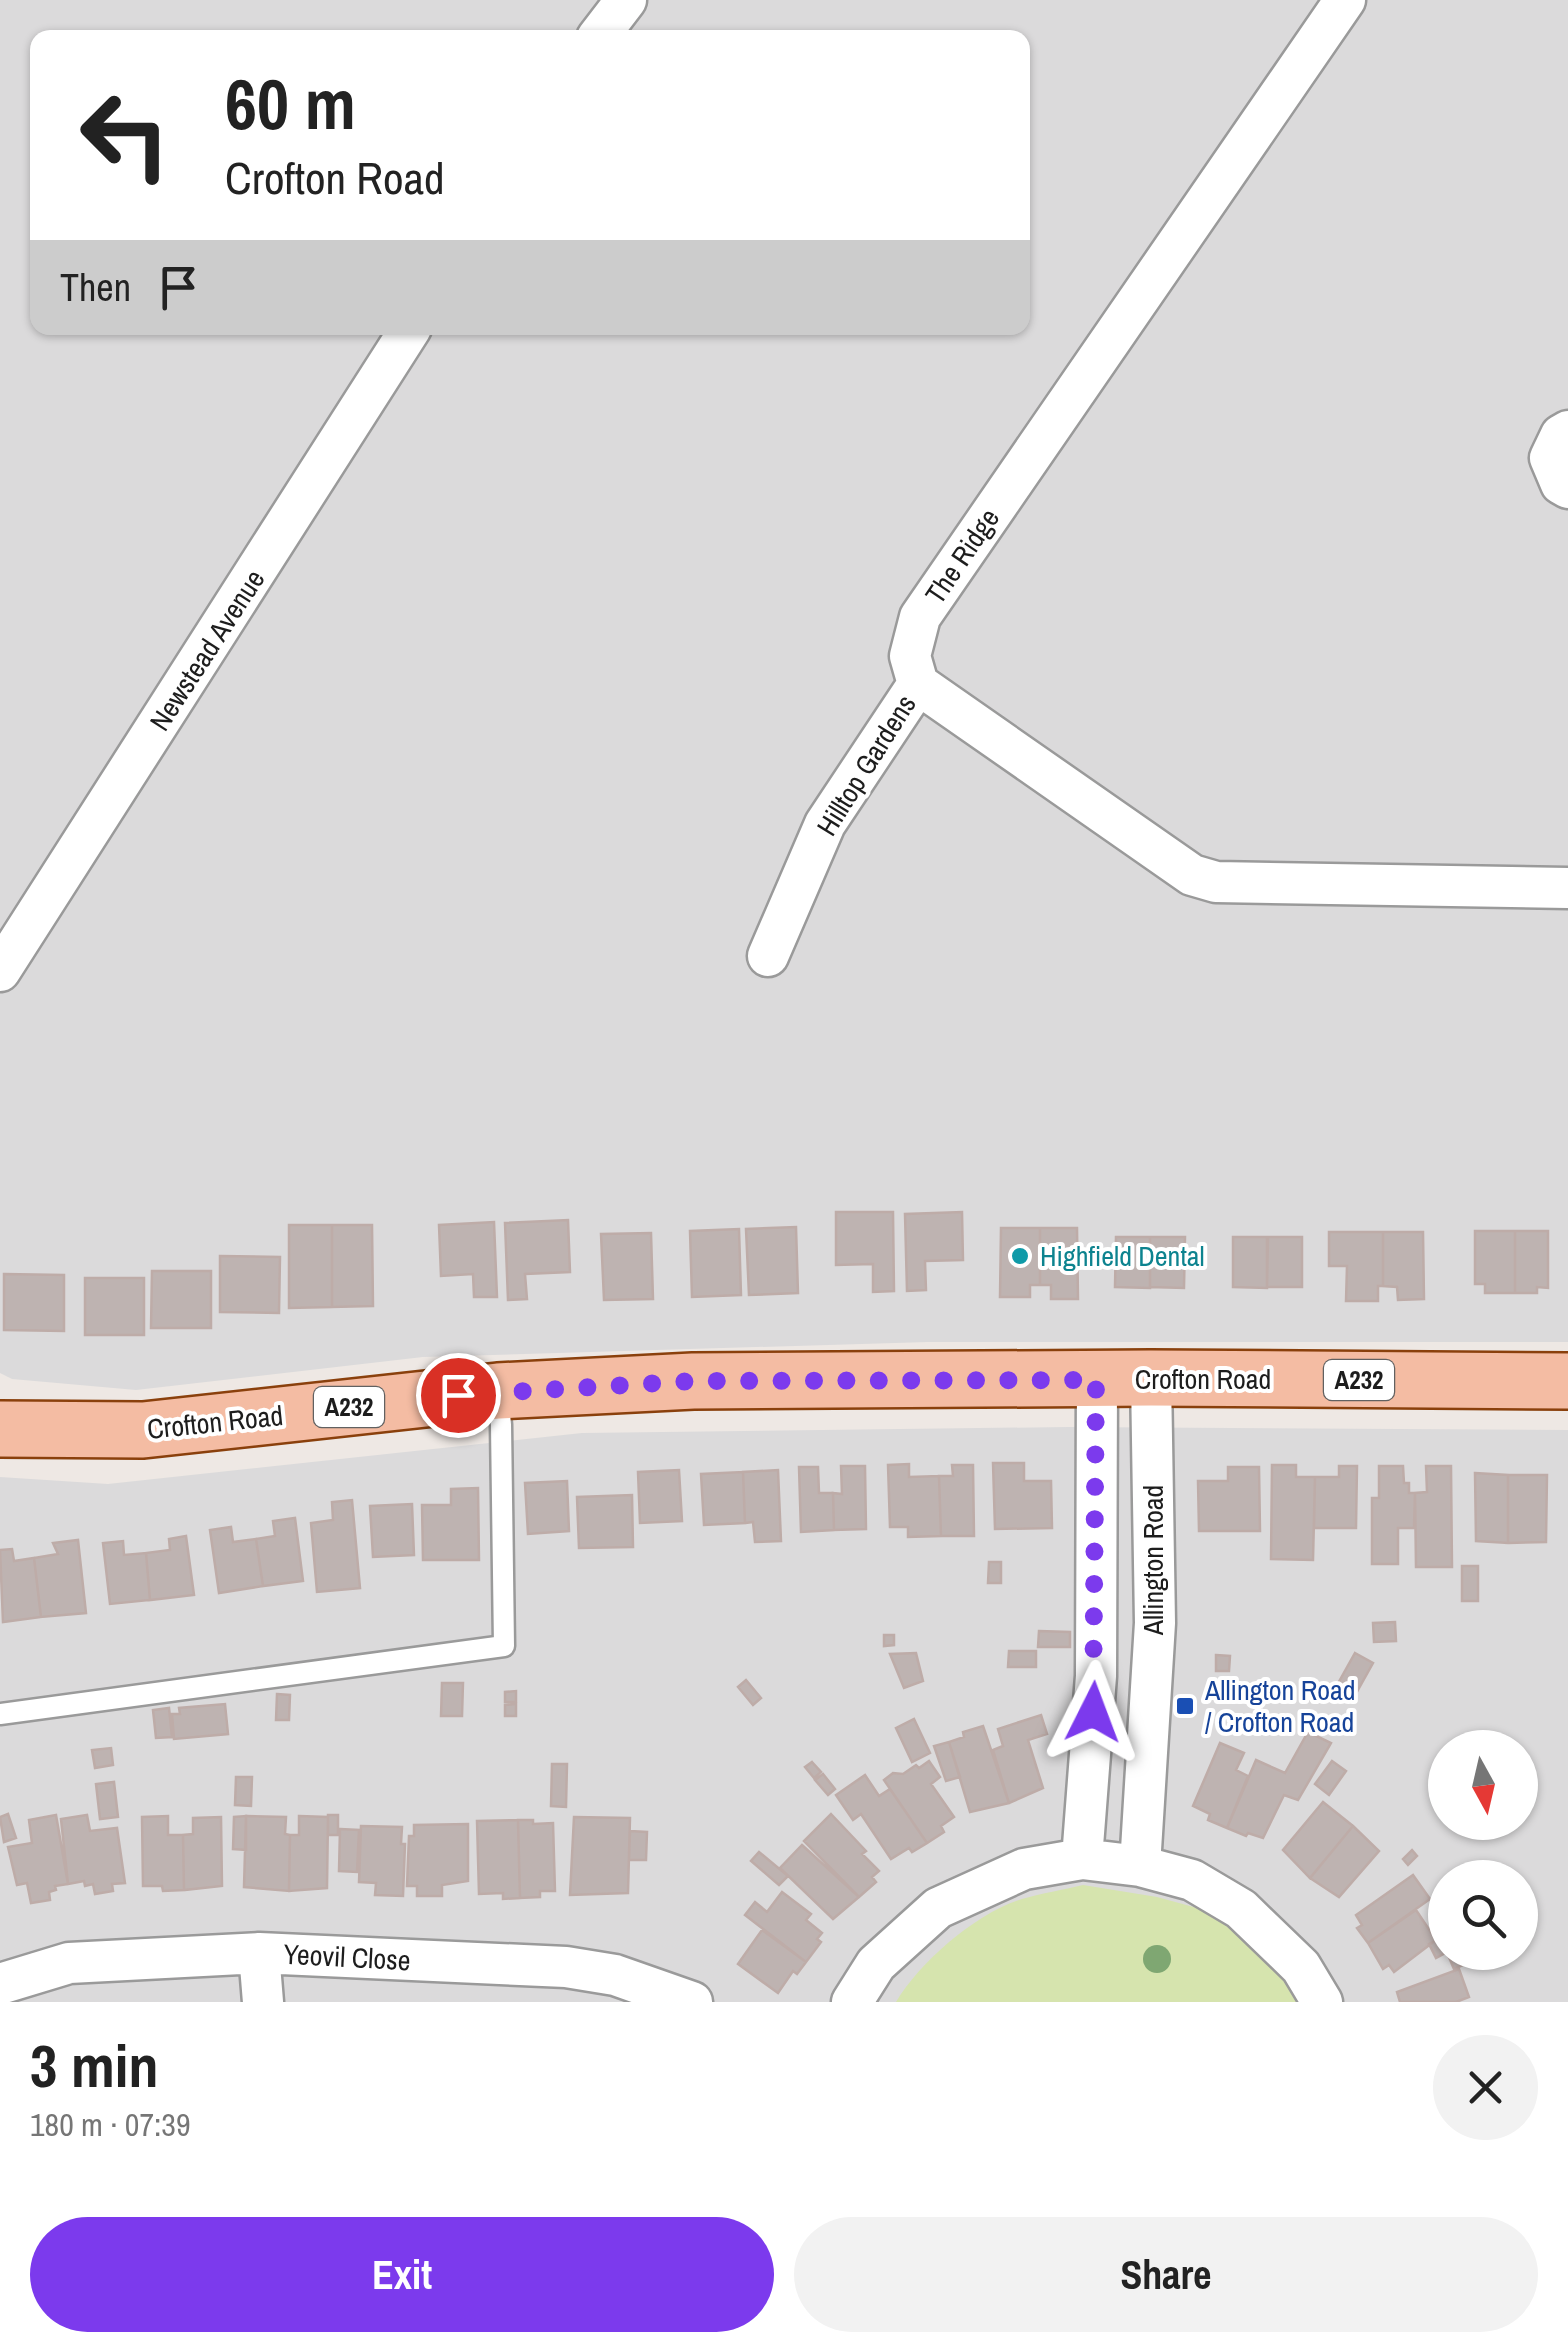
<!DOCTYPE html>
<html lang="en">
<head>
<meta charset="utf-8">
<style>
	body { margin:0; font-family:"Archivo Narrow",sans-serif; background:#f2f2f2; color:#222; height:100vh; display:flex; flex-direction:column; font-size:38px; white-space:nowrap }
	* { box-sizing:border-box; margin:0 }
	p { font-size:32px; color:#767676 }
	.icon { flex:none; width:55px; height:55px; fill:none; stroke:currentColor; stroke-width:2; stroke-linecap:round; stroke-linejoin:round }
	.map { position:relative; height:2002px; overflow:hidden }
	.side { display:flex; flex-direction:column; background:#fff; flex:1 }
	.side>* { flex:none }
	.banner { position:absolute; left:30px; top:30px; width:1000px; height:305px; border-radius:20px; box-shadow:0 2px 8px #0004; background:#fff; color:#222; overflow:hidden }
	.needle { width:65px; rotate:172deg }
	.tools { position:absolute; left:1428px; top:1730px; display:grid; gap:20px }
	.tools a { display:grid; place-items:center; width:110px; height:110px; border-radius:50%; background:#fff; box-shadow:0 2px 8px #0004; font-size:50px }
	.pin { position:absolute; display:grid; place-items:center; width:85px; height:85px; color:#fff; margin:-42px; border:5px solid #fff; border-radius:50%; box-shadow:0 2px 10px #0007 }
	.me { position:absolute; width:110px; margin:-55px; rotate:3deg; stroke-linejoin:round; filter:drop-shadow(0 0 8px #0008) }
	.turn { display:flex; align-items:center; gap:35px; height:210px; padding:0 30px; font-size:45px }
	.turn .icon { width:130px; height:130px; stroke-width:2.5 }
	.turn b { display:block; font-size:70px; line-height:85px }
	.then { display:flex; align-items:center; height:95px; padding:0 30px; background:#0003; gap:20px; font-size:38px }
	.round { display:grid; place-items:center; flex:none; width:105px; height:105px; border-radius:52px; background:#f2f2f2 }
	.head { display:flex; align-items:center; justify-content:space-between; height:170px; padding:0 30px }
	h1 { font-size:60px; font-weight:800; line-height:75px }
	.primary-button { display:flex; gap:20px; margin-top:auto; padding:20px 30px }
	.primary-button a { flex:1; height:115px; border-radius:60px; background:#7c3aed; color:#fff; font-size:40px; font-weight:800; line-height:115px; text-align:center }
	.primary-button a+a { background:#f2f2f2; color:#222 }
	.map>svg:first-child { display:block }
	.residential { fill:#dbdadb; fill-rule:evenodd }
	.grass { fill:#d6e4ae }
	.building { fill:#beb3b1; stroke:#beaca8; stroke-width:2.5 }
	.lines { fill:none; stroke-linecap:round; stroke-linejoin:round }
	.service-casing { stroke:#9a9a9a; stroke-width:25 }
	.minor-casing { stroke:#9a9a9a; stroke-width:45 }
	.primary-casing { stroke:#8a400c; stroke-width:60 }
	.service { stroke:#fff; stroke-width:20 }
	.minor { stroke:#fff; stroke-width:40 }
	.primary { stroke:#f4bca3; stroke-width:55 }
	.tree { fill:#7fa772 }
	.route { stroke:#7c3aed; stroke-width:18; stroke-dasharray:0 32.4 }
	.culture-dot { fill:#0f9aa8; stroke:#fff; stroke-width:4 }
	.transit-dot { fill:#1a4fb4; stroke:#fff; stroke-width:4 }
	.labels { text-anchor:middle; stroke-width:8; stroke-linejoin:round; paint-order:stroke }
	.shield { fill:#fff; stroke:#616161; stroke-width:2.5 }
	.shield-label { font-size:25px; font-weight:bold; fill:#1d1d1d }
	.street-label { font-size:28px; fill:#1d1d1d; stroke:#fff }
	.culture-label { font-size:28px; fill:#0d838f; stroke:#fff; text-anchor:start }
	.transit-label { font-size:28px; fill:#164399; stroke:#fff; text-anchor:start }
</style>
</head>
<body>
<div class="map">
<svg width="1568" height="2002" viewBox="0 0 1568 2002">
	<rect width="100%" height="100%" fill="#eee8e4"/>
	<path class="residential" d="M0,0H1568V1342H928L423,1357L136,1390L12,1379L0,1373ZM38,38H1022V328H38Z
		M1068,1427L1568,1430V2002H0V1477L108,1484L582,1433ZM1445,1748H1520V1822H1445ZM1445,1878H1520V1952H1445Z"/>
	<path class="grass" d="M1083,1885L1157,1897L1241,1920L1318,2002H896C920,1962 976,1913 1022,1899C1042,1893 1063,1890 1083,1885Z"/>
	<path class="building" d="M836,1212H893L894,1291L873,1292V1264L836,1265Z
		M962,1212L963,1260L925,1261L926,1290L907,1291L905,1214Z
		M568,1220L570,1272L525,1274L527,1299L508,1300L505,1223Z
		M494,1222L497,1297H474L473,1274L441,1276L439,1225Z
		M289,1225H332V1307L289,1308Z
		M332,1225H372L373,1306L332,1307Z
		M796,1227L798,1293L749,1295L746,1229Z
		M1001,1228H1040V1285H1030V1297H1000Z
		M1040,1228H1077L1078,1299H1051V1285H1040Z
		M739,1229L741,1295L692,1297L690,1231Z
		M1475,1231H1515V1293H1485V1284H1475Z
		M1515,1231H1548V1288L1537,1287V1293H1515Z
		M1329,1232H1383V1286H1378V1301H1346L1347,1266H1329Z
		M1383,1232H1423L1424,1299L1398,1300L1397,1287L1383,1286Z
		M651,1233L653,1299L604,1300L601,1234Z
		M1116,1237H1150V1288L1115,1287Z
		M1150,1237H1185L1184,1288L1150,1287Z
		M1233,1237H1267V1288L1233,1287Z
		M1268,1237H1302V1287H1267Z
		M220,1256L280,1257L279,1313L220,1312Z
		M152,1271H211V1328H151Z
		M4,1274L64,1275V1331L4,1330Z
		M85,1278H144V1335H85Z
		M993,1463H1024V1481H1051L1052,1528L995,1529Z
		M909,1464V1477L939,1476L941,1536L908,1537V1527H890L888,1465Z
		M952,1465H973L974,1536H941L939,1476H953Z
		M1272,1465H1296V1477H1315L1313,1560L1271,1559Z
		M841,1466H865L866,1529L834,1530L833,1493L842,1494Z
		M1339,1466H1357L1356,1528H1314L1315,1477H1339Z
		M1379,1466H1403L1404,1483H1409V1493H1415L1414,1528H1398V1564H1372V1498H1379Z
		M1426,1466H1451L1452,1567H1416L1415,1493L1427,1492Z
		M799,1467H818L819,1493H833L834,1530L801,1532Z
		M1228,1467H1259L1260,1531H1199L1198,1481H1228Z
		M679,1470L682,1521L640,1523L638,1472Z
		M778,1470L781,1541L755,1542L753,1522L745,1523L743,1472Z
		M743,1472L745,1523L704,1525L701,1474Z
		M1475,1473L1508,1475V1543L1476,1541Z
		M1508,1475H1547L1546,1542L1508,1543Z
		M567,1481L569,1531L528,1534L525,1483Z
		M478,1488L479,1560H423L422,1505H451V1489Z
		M632,1495L633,1547L579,1548L577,1497Z
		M352,1500L360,1588L317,1592L311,1523L333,1520L332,1502Z
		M412,1504L414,1555L373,1557L370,1506Z
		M295,1518L303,1581L263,1586L256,1539L275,1536L273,1521Z
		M231,1527L233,1542L256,1539L263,1586L219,1593L210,1530Z
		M186,1536L194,1595L150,1600L146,1553L170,1550L169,1539Z
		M78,1540L86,1613L41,1617L34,1558L58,1554L53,1543Z
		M123,1541L124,1555L146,1553L150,1600L110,1604L103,1543Z
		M12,1549L14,1561L34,1558L41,1617L3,1622L0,1550Z
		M989,1562H1001V1583H988Z
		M1462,1566H1478V1601H1462Z
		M1395,1622L1396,1641L1374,1642L1373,1623Z
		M1039,1631L1070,1632V1647H1038Z
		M884,1635H894V1645L884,1646Z
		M1009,1651H1036V1667H1008Z
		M916,1653L923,1681L904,1688L890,1654Z
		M1355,1653L1373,1663L1354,1697L1336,1687Z
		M1216,1655L1230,1656L1229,1671H1216Z
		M746,1680L761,1698L753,1705L738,1687Z
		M442,1683H463L462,1716H441Z
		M516,1691V1702H505V1692Z
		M277,1694L290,1695L289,1720H276Z
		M225,1704L228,1734L174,1739L172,1714H180L179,1708Z
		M516,1704V1716H505V1705Z
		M169,1708L172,1737L156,1738L153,1710Z
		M1041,1715L1047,1734L1028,1740L1043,1788L1009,1803L993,1750L1003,1746L998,1729Z
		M914,1719L930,1753L912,1762L896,1728Z
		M983,1726L1009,1803L970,1812L949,1742L964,1737L963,1732Z
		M1308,1732L1331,1743L1298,1800L1284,1795L1263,1838L1248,1833L1246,1836L1227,1828L1256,1760L1285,1773Z
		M949,1742L960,1777L946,1781L934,1746Z
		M1220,1743L1244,1753L1236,1770L1248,1776L1227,1828L1208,1820L1210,1814L1193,1806Z
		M111,1748L113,1765L95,1768L92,1750Z
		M929,1761L940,1777L931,1784L954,1817L941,1826L944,1832L927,1843L884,1780L893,1773L903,1774L916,1765L919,1768Z
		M1332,1761L1346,1771L1329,1795L1315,1784Z
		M812,1762L821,1772L814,1778L805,1767Z
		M552,1764H567L566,1807L551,1806Z
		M823,1774L835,1789L828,1795L815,1780Z
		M865,1775L879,1796L890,1789L927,1843L912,1852L909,1848L891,1859L861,1814L853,1820L836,1795Z
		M236,1777H252L251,1806L235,1805Z
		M114,1782L118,1817L100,1819L96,1784Z
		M1323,1802L1353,1826L1310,1878L1283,1850Z
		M8,1814L16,1838L4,1842L0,1817Z
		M831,1814L866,1851L862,1854L879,1871L872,1877L876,1882L859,1897L804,1841Z
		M56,1815L68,1884L55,1886L56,1890L49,1892L50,1900L31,1903L27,1883L17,1885L8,1847L32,1843L29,1820Z
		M87,1815L90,1831L117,1828L125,1883L112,1884L113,1891L95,1894L93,1884L85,1886L84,1881L68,1884L61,1819Z
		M328,1815H338V1835H328Z
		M168,1816V1835H183L184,1890L163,1891L162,1886H143L142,1817Z
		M246,1816V1850L233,1849L234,1817Z
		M246,1816L286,1817L285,1834L290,1835L289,1891L244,1887Z
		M299,1816L328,1817L327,1888L289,1891L290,1835H299Z
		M221,1817L222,1886L184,1890L183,1835L193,1834V1818Z
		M574,1817L630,1818L628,1893L570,1895Z
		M518,1820H533V1824L553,1823L555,1891H540V1897L520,1898Z
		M518,1820L520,1898L503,1899V1893L479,1894L477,1821Z
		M468,1824V1881L442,1885V1896H417V1886H407L409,1836H414V1825Z
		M361,1826L402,1827L401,1844H405L403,1896L375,1895L376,1883L359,1882Z
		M1353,1826L1379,1851L1339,1897L1310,1878Z
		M340,1829L359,1830L357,1872L339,1871Z
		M630,1831L647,1832L646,1860H629Z
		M802,1845L859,1897L833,1919L780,1868Z
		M1412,1850L1417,1856L1408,1865L1403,1859Z
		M759,1852L788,1876L779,1885L751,1861Z
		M1413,1875L1430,1899L1368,1943L1357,1928L1362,1925L1356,1915Z
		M782,1892L811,1914L806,1920L822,1933L817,1939L821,1942L806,1962L745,1915L755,1902L767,1912Z
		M1416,1910L1436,1940L1394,1972L1389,1965L1383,1969L1368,1943Z
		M762,1930L806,1962L797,1974L793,1971L778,1993L738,1964Z
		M1445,1936L1447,1952L1436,1958L1429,1944Z
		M1455,1952H1484L1485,1955L1454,1969L1448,1955Z
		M1459,1969L1469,1997L1456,2002H1400L1397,1992Z"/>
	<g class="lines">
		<defs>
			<path id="service" d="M0,1714L504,1646L501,1425L498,1393"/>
			<path id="minor" d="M1345,0L920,617L910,656L918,684L1192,875L1216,882L1568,888
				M597,38L626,0
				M1568,431L1561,435L1550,458L1561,484L1568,488
				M768,956L825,824L918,684
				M0,971L411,328
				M1082,1859L1096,1676L1097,1380
				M1140,1866L1155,1623L1151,1378
				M259,1953L263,2002
				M0,1984L69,1963L259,1953L566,1967L615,1975L692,2002
				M852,2002L876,1964L938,1908L1024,1869L1082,1859L1140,1866L1192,1880L1241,1909L1301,1967L1322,2002"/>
			<path id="primary" d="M0,1429L143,1430L498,1391L693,1381L1151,1378L1568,1381"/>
		</defs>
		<use href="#service" class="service-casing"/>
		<use href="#minor" class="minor-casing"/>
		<use href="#primary" class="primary-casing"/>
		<use href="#service" class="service"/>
		<use href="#minor" class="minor"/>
		<use href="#primary" class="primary"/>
	</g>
	<circle class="tree" cx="1157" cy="1959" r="14"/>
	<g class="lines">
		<path class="route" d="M458,1395L694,1381L1096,1380L1093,1712"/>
	</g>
	<circle class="culture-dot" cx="1020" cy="1256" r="10"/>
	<rect class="transit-dot" x="1175" y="1696" width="20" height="20" rx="5"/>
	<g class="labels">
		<g class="shield">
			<rect x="1324" y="1360" width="70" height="40" rx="8"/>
			<rect x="314" y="1387" width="70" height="40" rx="8"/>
		</g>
		<g class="shield-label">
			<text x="1359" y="1389">A232</text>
			<text x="349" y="1416">A232</text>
		</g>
		<g class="street-label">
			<text transform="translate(962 556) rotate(-56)" y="10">The Ridge</text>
			<text transform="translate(207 650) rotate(-57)" y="10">Newstead Avenue</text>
			<text transform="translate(866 765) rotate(-58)" y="10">Hilltop Gardens</text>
			<text x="1203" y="1389">Crofton Road</text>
			<text transform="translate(215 1422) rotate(-6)" y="10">Crofton Road</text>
			<text transform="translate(1153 1560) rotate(-90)" y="10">Allington Road</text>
			<text transform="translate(347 1957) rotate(3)" y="10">Yeovil Close</text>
		</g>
		<g class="culture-label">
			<text x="1040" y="1266">Highfield Dental</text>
		</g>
		<g class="transit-label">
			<text x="1205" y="1700">Allington Road<tspan x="1205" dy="32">/ Crofton Road</tspan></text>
		</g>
	</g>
</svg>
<div class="tools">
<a><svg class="needle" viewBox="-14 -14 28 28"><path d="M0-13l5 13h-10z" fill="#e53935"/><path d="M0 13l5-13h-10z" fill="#767676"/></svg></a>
<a><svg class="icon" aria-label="search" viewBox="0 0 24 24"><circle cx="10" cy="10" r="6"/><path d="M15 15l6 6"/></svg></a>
</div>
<div class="pin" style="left:458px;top:1395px;background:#d93025"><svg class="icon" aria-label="arrive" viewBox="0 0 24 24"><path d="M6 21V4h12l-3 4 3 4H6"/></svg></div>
<svg class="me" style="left:1093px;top:1712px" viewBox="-20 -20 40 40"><path d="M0-17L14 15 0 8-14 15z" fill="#7c3aed" stroke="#fff" stroke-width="4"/></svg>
<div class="banner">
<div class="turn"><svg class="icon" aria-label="left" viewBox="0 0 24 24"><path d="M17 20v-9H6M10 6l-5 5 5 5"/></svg><div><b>60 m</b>Crofton Road</div></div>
<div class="then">Then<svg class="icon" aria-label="arrive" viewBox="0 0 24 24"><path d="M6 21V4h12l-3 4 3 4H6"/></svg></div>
</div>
</div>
<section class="side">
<div class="head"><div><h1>3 min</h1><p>180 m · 07:39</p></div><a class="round"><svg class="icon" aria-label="close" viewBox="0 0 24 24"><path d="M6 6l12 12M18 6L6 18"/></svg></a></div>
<div class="primary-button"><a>Exit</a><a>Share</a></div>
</section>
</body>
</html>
